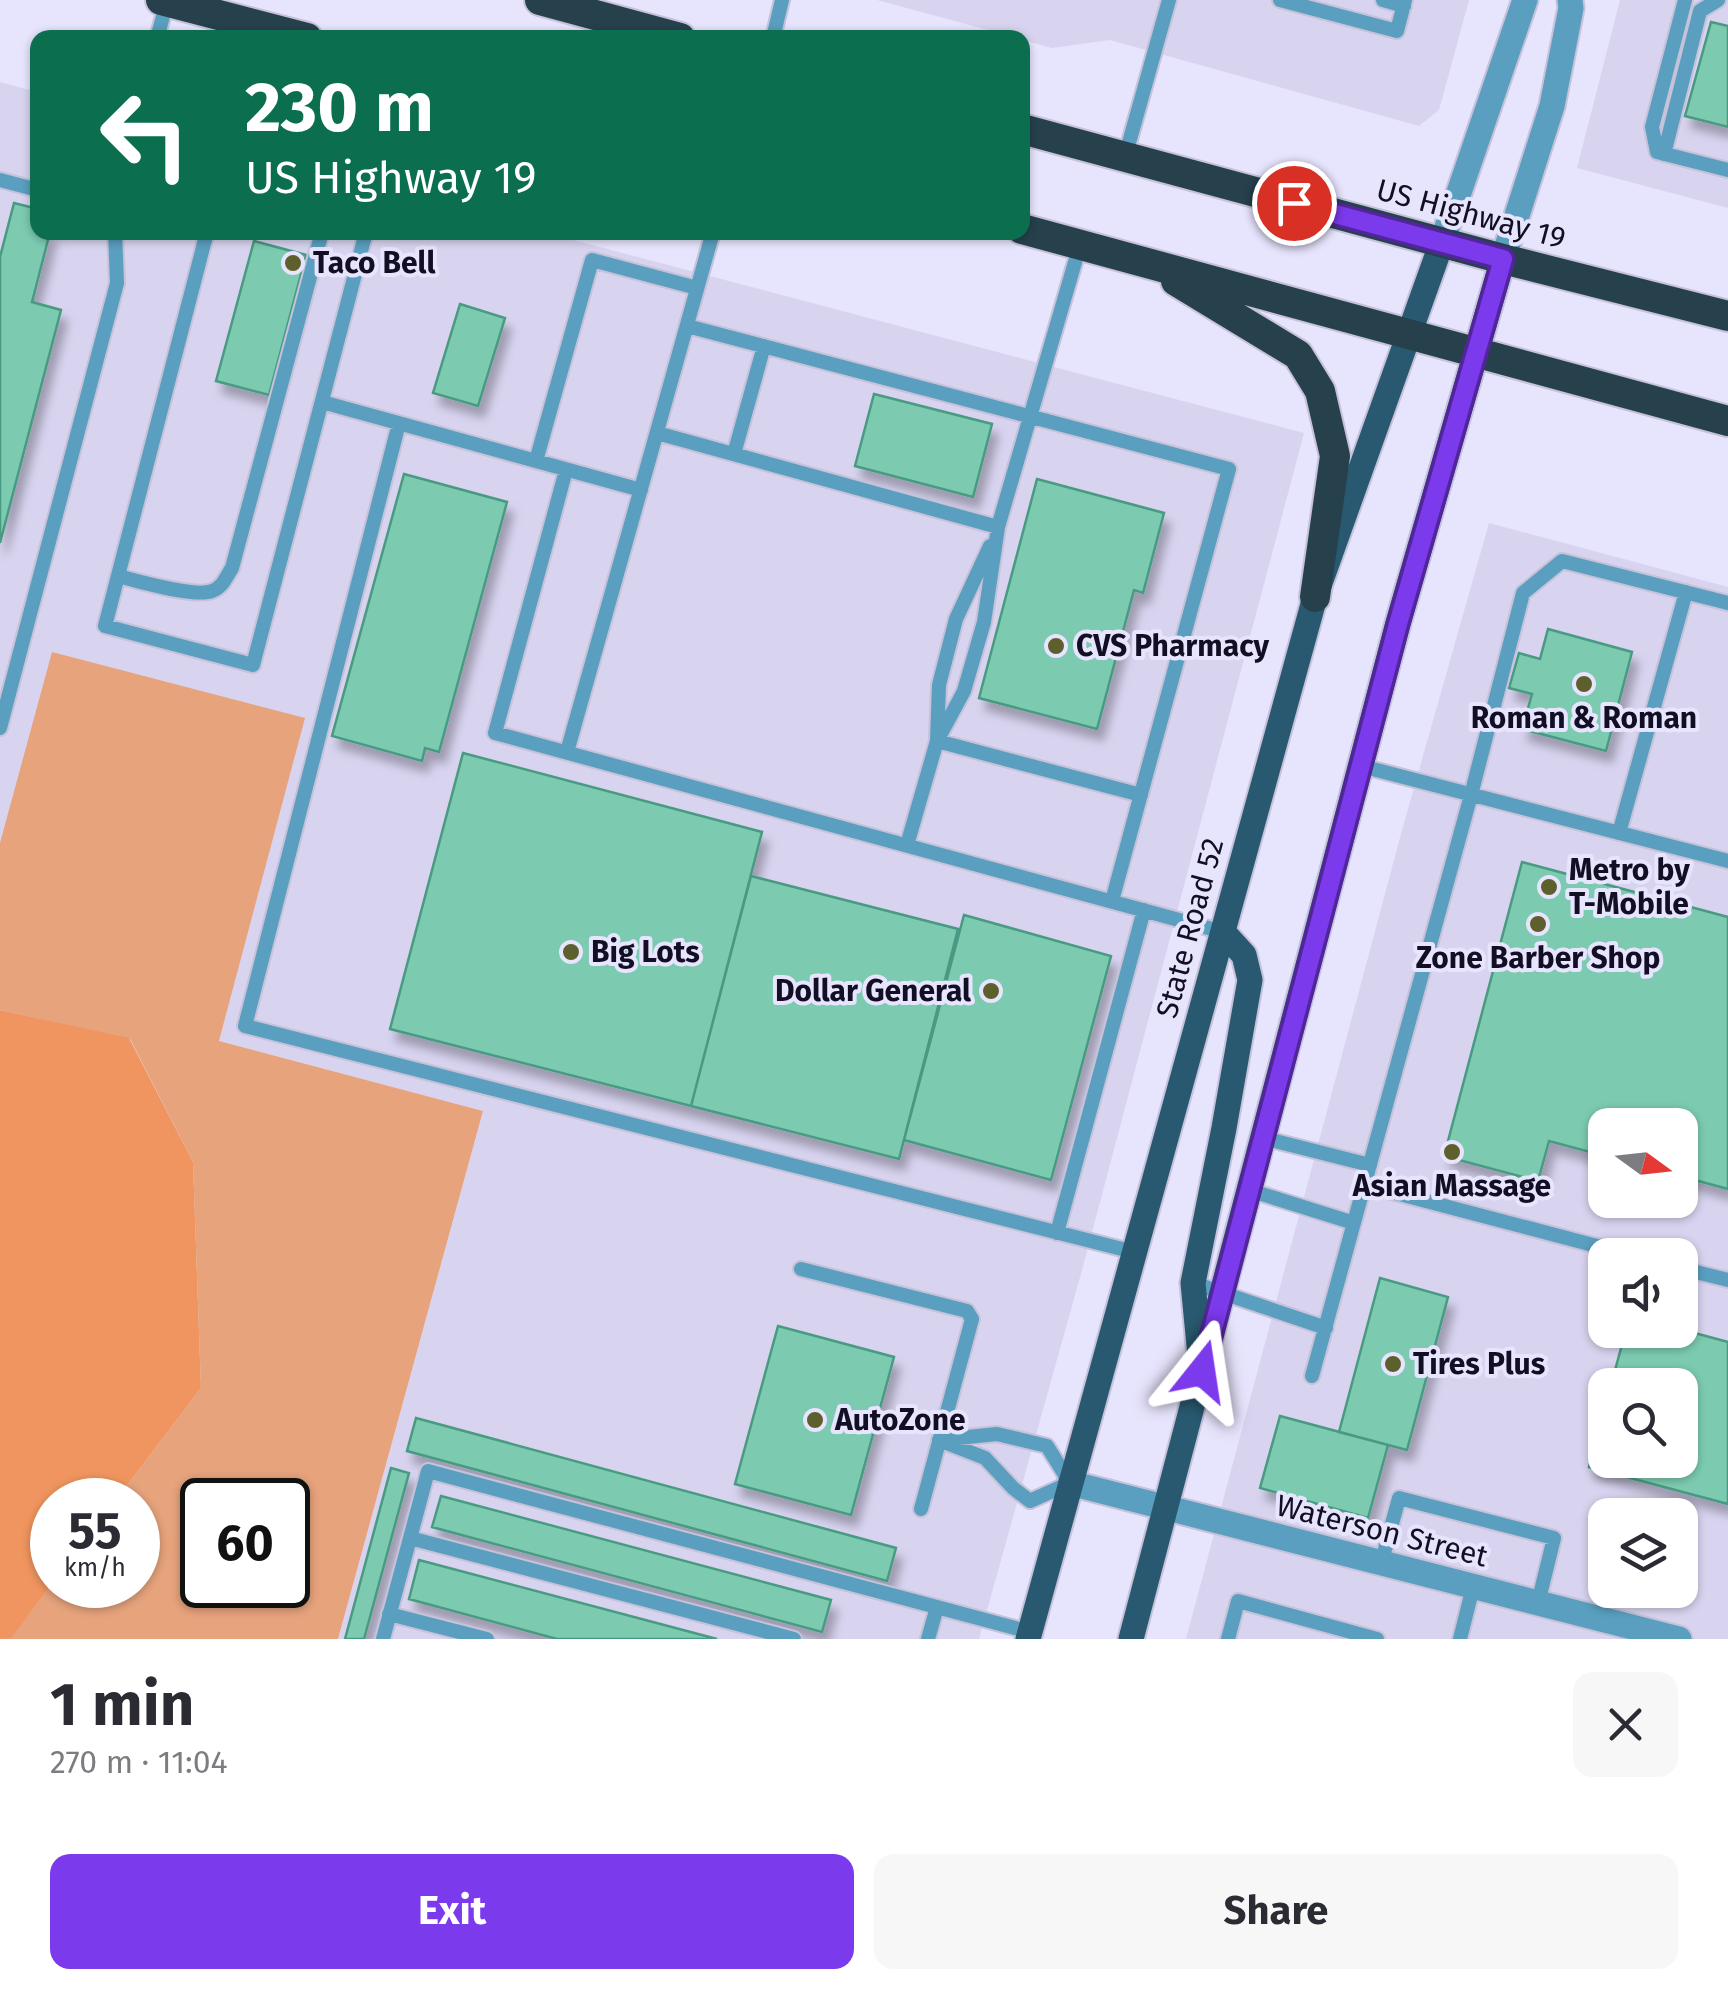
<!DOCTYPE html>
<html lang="en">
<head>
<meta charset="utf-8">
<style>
	body { margin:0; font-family:"Fira Sans",sans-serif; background:#f7f7f7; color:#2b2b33; height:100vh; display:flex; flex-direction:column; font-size:38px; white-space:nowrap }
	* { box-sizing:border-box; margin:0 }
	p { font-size:32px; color:#7c7c81 }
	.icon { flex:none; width:55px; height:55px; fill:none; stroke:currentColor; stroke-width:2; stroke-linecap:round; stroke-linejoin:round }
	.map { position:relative; height:1639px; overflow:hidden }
	.drawer { display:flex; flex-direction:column; background:#fff; flex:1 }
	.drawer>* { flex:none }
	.banner { position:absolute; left:30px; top:30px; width:1000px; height:210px; border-radius:20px; box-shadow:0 2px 8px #0004; background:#0b6e4f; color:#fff; overflow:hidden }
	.needle { width:65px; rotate:105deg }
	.fabs { position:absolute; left:1588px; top:1108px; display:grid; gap:20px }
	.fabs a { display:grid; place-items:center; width:110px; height:110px; border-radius:20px; background:#fff; box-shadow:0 2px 8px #0004; font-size:50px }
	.speed { position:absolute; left:30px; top:1478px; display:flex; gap:20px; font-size:50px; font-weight:700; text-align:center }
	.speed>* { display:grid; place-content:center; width:130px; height:130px; border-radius:50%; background:#fff; box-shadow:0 2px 8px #0004; line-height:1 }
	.speed small { font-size:25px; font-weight:400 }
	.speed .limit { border:5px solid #111; border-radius:15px; background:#fff; color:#111 }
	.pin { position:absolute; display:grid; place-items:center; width:85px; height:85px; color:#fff; margin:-42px; border:5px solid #fff; border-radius:50%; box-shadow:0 2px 10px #0007 }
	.me { position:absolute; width:110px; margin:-55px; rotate:15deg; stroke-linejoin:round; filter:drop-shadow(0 0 8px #0008) }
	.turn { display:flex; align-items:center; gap:35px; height:210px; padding:0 50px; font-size:45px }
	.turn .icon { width:130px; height:130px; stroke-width:2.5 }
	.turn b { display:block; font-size:70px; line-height:85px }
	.round { display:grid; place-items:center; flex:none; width:105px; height:105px; border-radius:20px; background:#f7f7f7 }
	.head { display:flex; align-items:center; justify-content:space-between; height:170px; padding:0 50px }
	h1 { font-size:60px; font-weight:700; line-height:75px }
	.primary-button { display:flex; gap:20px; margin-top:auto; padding:20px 50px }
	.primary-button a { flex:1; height:115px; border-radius:20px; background:#7c3aed; color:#fff; font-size:40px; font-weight:700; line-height:115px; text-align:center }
	.primary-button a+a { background:#f7f7f7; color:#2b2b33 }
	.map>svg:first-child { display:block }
	.built { fill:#d8d4f0; fill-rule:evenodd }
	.green { fill:#e6a37c; fill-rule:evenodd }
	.forest { fill:#f0955f }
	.building { fill:#7ccbb1; stroke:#4a9a82; stroke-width:2.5; filter:url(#shadow) }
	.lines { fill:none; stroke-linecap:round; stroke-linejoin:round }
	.lane-casing { stroke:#c5c2da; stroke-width:18 }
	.street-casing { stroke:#c5c2da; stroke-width:29 }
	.primary-casing { stroke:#c5c2da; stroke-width:29 }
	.highway-casing { stroke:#c5c2da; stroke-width:34 }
	.lane { stroke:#5a9fc0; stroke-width:14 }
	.street { stroke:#5a9fc0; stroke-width:25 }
	.primary { stroke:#285970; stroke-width:25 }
	.highway { stroke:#26404c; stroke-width:30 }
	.route-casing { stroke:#51269a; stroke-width:25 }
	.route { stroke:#7c3aed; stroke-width:18 }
	.poi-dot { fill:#5d5f2c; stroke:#e7e4fd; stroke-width:4 }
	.labels { text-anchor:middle; stroke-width:8; stroke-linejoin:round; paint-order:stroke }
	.street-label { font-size:30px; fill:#120e23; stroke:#e7e4fd }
	.poi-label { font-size:30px; font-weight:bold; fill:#120e23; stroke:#e7e4fd; text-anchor:start }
</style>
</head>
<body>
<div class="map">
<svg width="1728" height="1639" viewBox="0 0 1728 1639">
	<defs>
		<filter id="shadow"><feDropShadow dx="6" dy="11" stdDeviation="5" flood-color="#0004"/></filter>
	</defs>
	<rect width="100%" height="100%" fill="#e7e4fd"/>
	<path class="built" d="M877,0H1469L1439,110L1419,126L1110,40L1052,48L1023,40L1022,38L1014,37Z
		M1620,0H1728V208L1577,168Z
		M0,82L37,92L38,232L547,233L1304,433L1082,1270L979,1639H338L483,1111L219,1041L304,718L0,843Z
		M1489,523L1728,587V1639H1186L1402,830ZM1605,1125H1680V1200H1605ZM1605,1255H1680V1330H1605ZM1605,1385H1680V1460H1605ZM1605,1515H1680V1590H1605Z"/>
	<path class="green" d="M52,652L305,718L219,1041L483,1111L338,1639H0L11,1637L52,1584L138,1585V1500H116L201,1388L193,1162L130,1039L0,1010V843ZM202,1500H288V1585H202Z"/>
	<path class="forest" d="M0,1010L129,1038L193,1162L201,1388L116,1500H52V1584L11,1638L0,1639Z"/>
	<path class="building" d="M1711,22L1728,26V127L1685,116Z
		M14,203L38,209V232H50L32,302L61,310L0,543V257Z
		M254,241L306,255L269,395L216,381Z
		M460,304L505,318L478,406L433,393Z
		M874,394L992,424L973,497L855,466Z
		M404,474L507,502L439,752L425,748L422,761L332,736Z
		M1037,479L1164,513L1143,593L1134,590L1097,729L979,698Z
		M1548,629L1632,652L1606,751L1522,729L1532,694L1509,688L1519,653L1540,659Z
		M463,753L762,832L691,1106L390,1029Z
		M1522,862L1728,917V1189L1680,1176V1125H1605V1156L1549,1141L1538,1181L1444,1156Z
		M751,876L958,929L899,1159L691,1106Z
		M964,915L1111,956L1051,1180L904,1140Z
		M1380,1278L1448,1297L1407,1450L1339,1432Z
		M778,1326L894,1357L851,1515L735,1484Z
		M1680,1329L1728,1342V1504L1589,1467L1605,1408V1460H1680V1385H1611L1626,1330Z
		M1280,1416L1388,1445L1368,1518L1260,1488Z
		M416,1418L896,1548L887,1581L407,1451Z
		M391,1468L409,1473L364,1639H345Z
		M441,1496L831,1600L822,1632L432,1527Z
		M419,1560L717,1639H557L409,1599Z"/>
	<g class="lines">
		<defs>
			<path id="lane" d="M1280,0L1397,31L1405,0
				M1383,0L1404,6
				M1685,0L1652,127L1657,152L1728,170
				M157,38L167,2
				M773,38L782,0
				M1664,154L1700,11L1718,0
				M1125,157L1169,0
				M0,180L38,190
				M207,232L105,626L253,665L366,232
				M1080,245L998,527L984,622L964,691L937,741L1141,795
				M687,326L1229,469L1112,901
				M322,402L641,490
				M399,423L245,1026L1134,1252
				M657,433L998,527
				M734,454L764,346
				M536,461L592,260L697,288
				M566,470L495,733L1223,932
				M118,576C138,581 195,598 212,591C223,587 226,577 232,568L322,232
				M0,728L117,283L115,232
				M567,752L713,232
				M1361,766L1728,861
				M1619,833L1686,592
				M907,845L937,741L939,685L956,619L990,546
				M1263,1138L1370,1165
				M1365,1185L1631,1255
				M1249,1190L1354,1223
				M1057,1233L1144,910
				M1680,1268L1728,1280
				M801,1269L967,1311L972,1319L921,1509
				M1193,1283L1326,1328
				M1312,1376L1471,795L1523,593L1562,561L1728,603
				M997,1434L1047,1446L1070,1483L1030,1501L1013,1488L985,1458L939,1440Z
				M410,1538L794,1639
				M1381,1564L1399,1498L1554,1538L1538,1603
				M389,1614L487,1639
				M383,1639L428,1471L1030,1632
				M928,1639L937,1607
				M1228,1639L1238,1601L1377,1639
				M1460,1639L1473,1587"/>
			<path id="street" d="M1442,242L1525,0
				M1503,259L1552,106L1571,8L1570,0
				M1070,1483L1679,1639"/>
			<path id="primary" d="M1200,1356L1193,1283L1224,1128L1250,980L1244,955L1223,932
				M1028,1639L1315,597L1442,242
				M1131,1639L1398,623L1503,259"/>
			<path id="highway" d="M161,0L307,38
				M540,0L680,38
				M1022,129L1503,259L1728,316
				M1022,229L1728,421
				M1176,281L1298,355L1320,391L1335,456L1315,597"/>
		</defs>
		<use href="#lane" class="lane-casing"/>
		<use href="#street" class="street-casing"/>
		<use href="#primary" class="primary-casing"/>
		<use href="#highway" class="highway-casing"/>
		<use href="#lane" class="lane"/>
		<use href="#street" class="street"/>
		<use href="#primary" class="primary"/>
		<use href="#highway" class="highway"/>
	</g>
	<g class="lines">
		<defs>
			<path id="route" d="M1202,1371L1398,624L1503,259L1294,203"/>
		</defs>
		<use href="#route" class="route-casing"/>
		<use href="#route" class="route"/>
	</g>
	<g class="poi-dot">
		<circle cx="293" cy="263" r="10"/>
		<circle cx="1056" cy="646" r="10"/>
		<circle cx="1584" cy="684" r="10"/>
		<circle cx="1549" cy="887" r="10"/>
		<circle cx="1538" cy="924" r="10"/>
		<circle cx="571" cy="952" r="10"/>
		<circle cx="991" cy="991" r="10"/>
		<circle cx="1452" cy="1152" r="10"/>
		<circle cx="1393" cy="1364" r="10"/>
		<circle cx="815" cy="1420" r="10"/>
	</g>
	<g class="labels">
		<g class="street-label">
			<text transform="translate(1471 214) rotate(15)" y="10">US Highway 19</text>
			<text transform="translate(1190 928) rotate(-75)" y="10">State Road 52</text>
			<text transform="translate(1382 1531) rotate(14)" y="10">Waterson Street</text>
		</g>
		<g class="poi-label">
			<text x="313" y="273">Taco Bell</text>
			<text x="1076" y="656">CVS Pharmacy</text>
			<text x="1584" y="728" text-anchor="middle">Roman &amp; Roman</text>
			<text x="1569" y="880">Metro by<tspan x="1569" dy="34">T-Mobile</tspan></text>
			<text x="591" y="962">Big Lots</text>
			<text x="1538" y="968" text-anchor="middle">Zone Barber Shop</text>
			<text x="971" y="1001" text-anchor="end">Dollar General</text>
			<text x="1452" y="1196" text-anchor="middle">Asian Massage</text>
			<text x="1413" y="1374">Tires Plus</text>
			<text x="835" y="1430">AutoZone</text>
		</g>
	</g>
</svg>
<div class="fabs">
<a><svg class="needle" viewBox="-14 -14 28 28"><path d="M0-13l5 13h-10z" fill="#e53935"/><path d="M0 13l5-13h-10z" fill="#7c7c81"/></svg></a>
<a><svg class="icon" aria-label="sound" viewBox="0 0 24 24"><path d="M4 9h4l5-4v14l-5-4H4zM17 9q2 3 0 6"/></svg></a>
<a><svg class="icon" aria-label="search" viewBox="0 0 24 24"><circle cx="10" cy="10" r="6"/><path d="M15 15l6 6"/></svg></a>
<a><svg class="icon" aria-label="layers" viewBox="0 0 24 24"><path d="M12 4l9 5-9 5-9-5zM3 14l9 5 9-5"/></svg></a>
</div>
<div class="speed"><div>55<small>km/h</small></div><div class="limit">60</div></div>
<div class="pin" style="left:1294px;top:203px;background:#d93025"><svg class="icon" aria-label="arrive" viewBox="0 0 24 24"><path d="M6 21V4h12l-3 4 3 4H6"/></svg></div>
<svg class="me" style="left:1202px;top:1371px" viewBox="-20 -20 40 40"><path d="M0-17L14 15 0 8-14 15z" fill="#7c3aed" stroke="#fff" stroke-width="4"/></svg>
<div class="banner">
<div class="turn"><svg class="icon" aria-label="left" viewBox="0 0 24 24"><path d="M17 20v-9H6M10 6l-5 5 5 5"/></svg><div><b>230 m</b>US Highway 19</div></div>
</div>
</div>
<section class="drawer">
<div class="head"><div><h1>1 min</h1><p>270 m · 11:04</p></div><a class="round"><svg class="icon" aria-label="close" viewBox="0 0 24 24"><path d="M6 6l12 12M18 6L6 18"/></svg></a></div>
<div class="primary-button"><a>Exit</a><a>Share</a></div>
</section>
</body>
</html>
